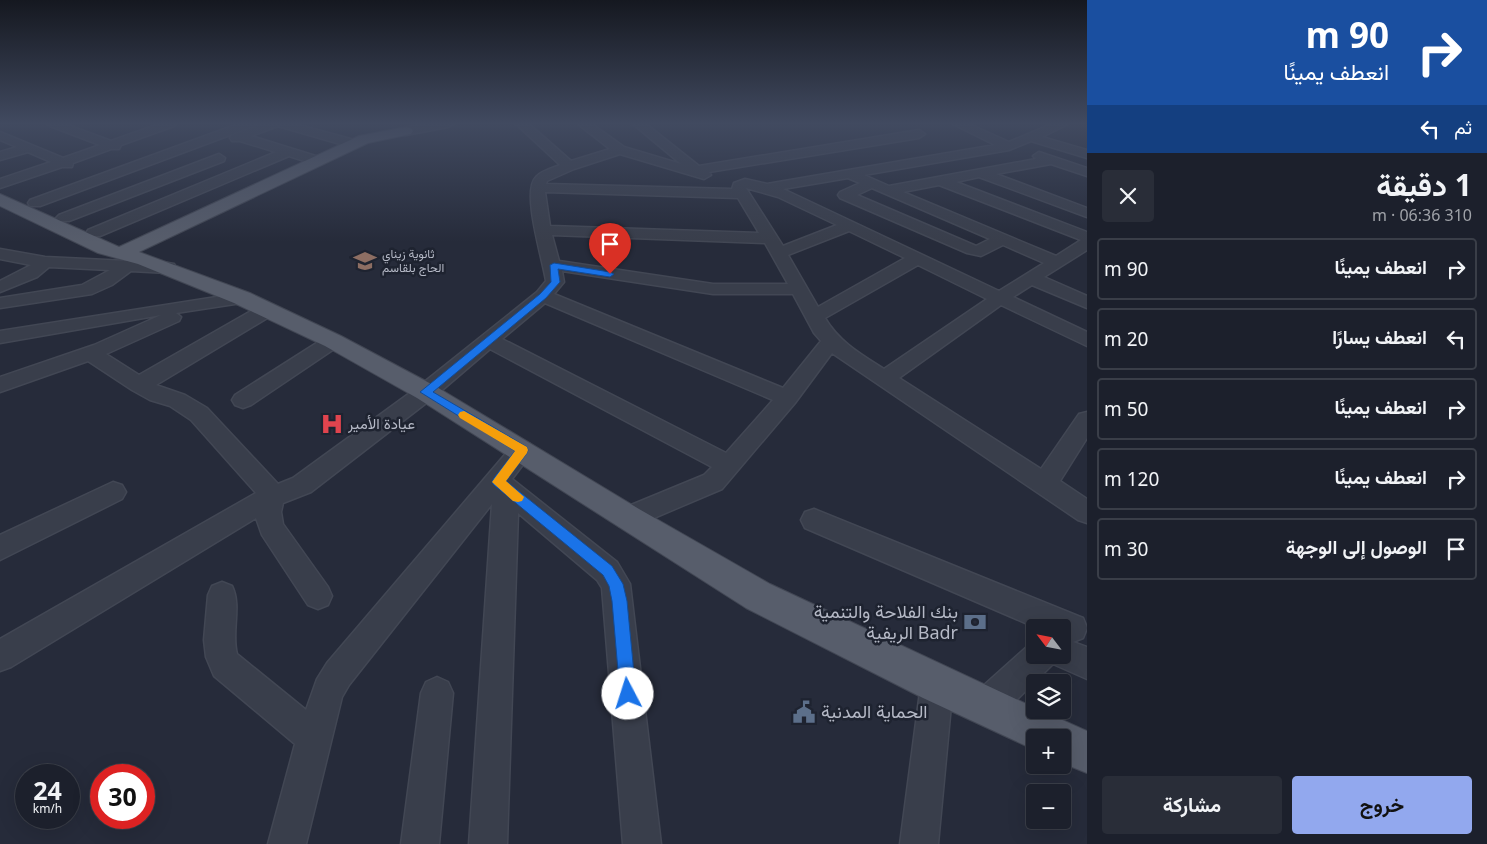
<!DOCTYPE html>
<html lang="ar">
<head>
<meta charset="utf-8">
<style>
	body { margin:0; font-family:"Noto Sans",Vazirmatn,sans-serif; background:#292d38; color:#f1f3f6; direction:rtl; height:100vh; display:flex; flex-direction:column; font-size:19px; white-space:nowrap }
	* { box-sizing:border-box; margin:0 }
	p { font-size:16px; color:#a0a3a9 }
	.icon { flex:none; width:28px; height:28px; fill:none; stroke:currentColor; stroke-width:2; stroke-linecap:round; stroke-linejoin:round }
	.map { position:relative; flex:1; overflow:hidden; direction:ltr }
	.details { display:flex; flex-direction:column; background:#1c202c; width:400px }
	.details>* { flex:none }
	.top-card { background:#1a4fa0; color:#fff; overflow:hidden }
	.needle { width:32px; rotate:302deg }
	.fabs { position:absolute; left:1026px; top:619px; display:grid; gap:10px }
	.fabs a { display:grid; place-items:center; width:45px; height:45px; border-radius:5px; background:#1c202c; box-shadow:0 5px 20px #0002,0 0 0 1px #3a3e48; font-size:25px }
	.speed { position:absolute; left:15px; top:764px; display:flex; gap:10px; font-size:25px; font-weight:700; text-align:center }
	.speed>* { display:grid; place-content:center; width:65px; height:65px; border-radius:50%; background:#1c202c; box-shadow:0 5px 20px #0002,0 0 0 1px #3a3e48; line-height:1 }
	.speed small { font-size:12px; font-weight:400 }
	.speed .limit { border:8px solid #d22; background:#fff; color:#111 }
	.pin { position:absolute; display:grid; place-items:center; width:42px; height:42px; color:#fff; margin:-51px -21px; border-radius:50% 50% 50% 0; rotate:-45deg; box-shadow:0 0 5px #0007 }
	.pin .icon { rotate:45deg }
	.me { position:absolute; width:55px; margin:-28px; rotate:355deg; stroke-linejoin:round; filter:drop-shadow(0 0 4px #0008) }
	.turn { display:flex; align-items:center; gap:18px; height:105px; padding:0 15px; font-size:22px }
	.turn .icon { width:65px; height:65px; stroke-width:2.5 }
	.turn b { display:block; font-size:35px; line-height:42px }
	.then { display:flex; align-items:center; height:48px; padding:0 15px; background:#0003; gap:10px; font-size:19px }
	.round { display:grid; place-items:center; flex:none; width:52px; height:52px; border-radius:5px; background:#292d38 }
	.overview { display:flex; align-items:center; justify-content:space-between; height:85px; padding:0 15px }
	h1 { font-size:30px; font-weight:700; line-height:38px }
	.action { display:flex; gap:10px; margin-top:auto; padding:10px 15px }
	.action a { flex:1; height:58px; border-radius:5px; background:#92a8ee; color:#111; font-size:20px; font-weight:700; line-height:58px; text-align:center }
	.action a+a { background:#292d38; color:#f1f3f6 }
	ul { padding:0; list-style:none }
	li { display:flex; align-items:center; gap:15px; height:62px; margin:0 10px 8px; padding:0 5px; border:2px solid #3a3e48; border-radius:5px }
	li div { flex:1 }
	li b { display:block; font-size:19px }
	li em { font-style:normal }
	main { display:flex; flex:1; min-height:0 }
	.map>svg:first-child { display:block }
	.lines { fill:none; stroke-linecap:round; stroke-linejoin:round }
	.minor-casing { stroke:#424754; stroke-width:3 }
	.major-casing { stroke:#424754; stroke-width:2 }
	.minor { fill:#393e4b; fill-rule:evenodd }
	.major { fill:#575d6b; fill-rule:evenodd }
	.route { fill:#1a73e8; stroke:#114b97 }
	.slow { fill:#f59e0b }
	.labels { text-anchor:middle; stroke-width:5; stroke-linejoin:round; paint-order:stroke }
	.far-poi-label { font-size:12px; fill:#b5b9c6; stroke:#1e2330; text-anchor:start }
	.poi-label { font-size:15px; fill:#b5b9c6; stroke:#1e2330; text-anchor:start }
	.near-poi-label { font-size:18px; fill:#b5b9c6; stroke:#1e2330; text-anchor:end }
</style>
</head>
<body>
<main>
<section class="details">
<div class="top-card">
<div class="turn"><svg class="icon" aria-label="right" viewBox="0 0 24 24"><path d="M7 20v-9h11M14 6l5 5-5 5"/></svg><div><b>90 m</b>انعطف يمينًا</div></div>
<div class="then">ثم<svg class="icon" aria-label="left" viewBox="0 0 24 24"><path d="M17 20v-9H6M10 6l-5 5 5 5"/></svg></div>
</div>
<div class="overview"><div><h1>1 دقيقة</h1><p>310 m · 06:36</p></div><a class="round"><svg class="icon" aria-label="close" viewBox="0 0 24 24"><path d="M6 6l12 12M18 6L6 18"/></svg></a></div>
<ul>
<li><svg class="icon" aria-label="right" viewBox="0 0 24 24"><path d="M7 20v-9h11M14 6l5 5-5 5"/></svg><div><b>انعطف يمينًا</b></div><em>90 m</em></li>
<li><svg class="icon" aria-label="left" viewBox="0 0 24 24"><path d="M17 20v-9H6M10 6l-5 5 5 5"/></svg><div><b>انعطف يسارًا</b></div><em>20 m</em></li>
<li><svg class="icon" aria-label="right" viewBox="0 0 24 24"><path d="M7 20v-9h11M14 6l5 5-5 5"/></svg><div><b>انعطف يمينًا</b></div><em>50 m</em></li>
<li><svg class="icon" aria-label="right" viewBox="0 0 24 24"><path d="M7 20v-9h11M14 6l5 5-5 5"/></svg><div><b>انعطف يمينًا</b></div><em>120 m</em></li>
<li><svg class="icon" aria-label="arrive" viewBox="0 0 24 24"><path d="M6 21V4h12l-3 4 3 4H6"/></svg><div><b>الوصول إلى الوجهة</b></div><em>30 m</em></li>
</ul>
<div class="action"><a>خروج</a><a>مشاركة</a></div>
</section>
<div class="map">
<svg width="1087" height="844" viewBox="0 0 1087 844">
	<rect width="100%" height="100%" fill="#262b3a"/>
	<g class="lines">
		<defs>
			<path id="minor" d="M48,124H65L111,141L159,124H176L174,126L121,145L119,149H111L73,163L72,167H62L0,188V179L51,162L28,152L0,160V152L17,147L0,140V132L63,158L100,145L50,126Z
				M238,124H256L254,126L40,206H30L28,203L30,200Z
				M262,124H295L358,141L360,144L354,148L278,126L251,136L322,158L323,161L322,164L317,165L289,156L100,236H88L86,233L88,230L276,152L240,141H232L230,138L232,135Z
				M427,124H454L448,127L406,135L400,131L402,128Z
				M516,124H529L571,161L610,149L578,124H592L624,147L681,164L633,124H646L699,166L919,130L925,134L919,138L709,172L711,175L704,179L620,154L574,169L547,181L546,184L732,189L734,183L745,179L767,184L995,145L953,124H969L1009,142L1052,124H1068L1042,137L1087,150V158L1031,141L1009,150L864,175L889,186L1036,159L1033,156L1039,152L1087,168V176L1051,164L996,174L1087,208V217L979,177L956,182L1087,232V250L1044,277L1087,296V308L1032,285L1013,297L1087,332V346L1001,305L899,378L1041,469L1079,414L1087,412V438L1060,481L1087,499V523L1078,520L832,353L795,403L722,489L628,529L619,526L615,518L619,510L704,475L712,467L490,349L434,397L311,492L283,503L281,512L283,524L328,587L332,596L328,605L318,609L308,605L262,535L256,518L11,667L0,671V639L256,493L191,420L170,406L150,400L132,390L88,361L0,392V377L94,345L161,315L0,343V331L242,293L248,294L251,298L248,302L176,313L181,317L179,321L106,354L139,375L260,306L267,304L274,306L276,310L274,314L156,385L185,395L207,408L278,484L293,478L418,387L537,292L546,281C543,260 521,191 536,177C541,171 553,168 560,165ZM848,178L860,183L840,192L838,195L840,198L967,253L981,256L1003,245L1044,263L999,291L783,189ZM939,185L1081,240L1056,256L903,192ZM746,188L778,197L837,225L783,246ZM872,188L990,239L976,246L857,195ZM545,192L738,198L759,233L550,226ZM849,231L905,258L818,307L788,255ZM552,235L765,243L788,284H713L559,261ZM918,265L987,299L884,369C862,355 839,342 825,318ZM562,271L713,294H793L814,333L821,341L783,388L554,294L564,282ZM545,303L773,400L726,453L502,339Z
				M219,154L225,158L224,161L69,221H59L56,218L59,215Z
				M0,249L45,257L168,263L174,264L176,268L174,272L168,273L131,271L112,285L92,294L0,308V298L82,285L110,270L49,267L37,277L0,292V281L31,265L0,259Z
				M333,335L340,337L343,341L340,345L251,405L243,408L235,405L232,400L235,395L326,337Z
				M522,441L530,444L534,450L512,479L617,562L630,584L661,844H623L602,588L597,580L518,513L507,844H469L492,504L349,685L342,697L306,844H268L295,744L214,676L206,657L204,640L208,595L212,586L222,582L232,586C242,606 231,632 237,654L306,710L317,679L327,663L514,444Z
				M113,482L122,485L126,492L122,499L0,560V535Z
				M814,509L1083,618L1087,628L1083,638L1073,642L1087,647V679L1053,664L998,718L986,722L974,718L970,706L974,694L1030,644L1035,642V655H1062V628H1037L805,528L801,520L805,512Z
				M937,668L948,673L953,684L938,844H900L921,684L926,673Z
				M437,677L448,682L453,693L439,844H401L421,693L426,682Z"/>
			<path id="major" d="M406,127L411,128L413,131L411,134L368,143L139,252L250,293L341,336L435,386L639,509L770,584L1035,708V710H1040L1087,731V773L1062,763V738H1035V750L923,698L746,608L417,398L325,346L234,303L138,264L98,253L0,206V194L119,247L359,136Z"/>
		</defs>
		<use href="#minor" class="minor-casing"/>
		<use href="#major" class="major-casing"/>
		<use href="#minor" class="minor"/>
		<use href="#major" class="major"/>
	</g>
	<linearGradient id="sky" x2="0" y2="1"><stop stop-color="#151820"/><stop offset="0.51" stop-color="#414a60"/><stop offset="1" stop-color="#414a60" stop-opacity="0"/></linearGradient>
	<rect width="1087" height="242" fill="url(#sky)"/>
	<path class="route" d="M554,263L610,272L614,274L610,277L558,269L560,282L546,298L433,392L527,447L528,450L527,453L506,481L612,566L623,584L627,601L636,694L634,700L628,703L622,700L620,694L612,601L609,586L603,575L494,485L492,482L494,478L515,451L420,392L540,294L551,282L550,265Z"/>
	<path class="slow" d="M464,411L527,447L528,450L527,453L506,481L524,497L522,501L518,502L513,501L492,482L515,451L460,418L458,415L460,412Z"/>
	<defs>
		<symbol id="school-bare" viewBox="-9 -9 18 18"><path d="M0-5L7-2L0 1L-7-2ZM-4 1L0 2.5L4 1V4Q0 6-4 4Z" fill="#8d6e63" stroke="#1e2330" stroke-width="2.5" paint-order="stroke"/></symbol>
		<symbol id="hospital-bare" viewBox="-9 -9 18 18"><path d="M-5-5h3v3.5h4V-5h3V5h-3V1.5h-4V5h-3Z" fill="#e0444e" stroke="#1e2330" stroke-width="2.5" paint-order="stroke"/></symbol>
		<symbol id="bank-bare" viewBox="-9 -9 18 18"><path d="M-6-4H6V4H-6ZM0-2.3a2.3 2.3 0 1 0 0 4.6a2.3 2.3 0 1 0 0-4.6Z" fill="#5c6f8a" stroke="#1e2330" stroke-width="2.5" paint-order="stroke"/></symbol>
		<symbol id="civic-bare" viewBox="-9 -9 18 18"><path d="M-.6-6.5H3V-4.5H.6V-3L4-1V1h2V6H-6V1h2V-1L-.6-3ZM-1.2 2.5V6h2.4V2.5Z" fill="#5c6f8a" stroke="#1e2330" stroke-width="2.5" paint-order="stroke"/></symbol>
	</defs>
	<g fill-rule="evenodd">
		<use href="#school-bare" x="349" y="245" width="32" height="32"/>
		<use href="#hospital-bare" x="316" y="408" width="32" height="32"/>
		<use href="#bank-bare" x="959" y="606" width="32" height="32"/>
		<use href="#civic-bare" x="788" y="696" width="32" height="32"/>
	</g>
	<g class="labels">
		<g class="far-poi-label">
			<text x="382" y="258">ثانوية زيناي<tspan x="382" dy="14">الحاج بلقاسم</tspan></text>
		</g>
		<g class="poi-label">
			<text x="348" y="429">عيادة الأمير</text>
		</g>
		<g class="near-poi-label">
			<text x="958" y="618">بنك الفلاحة والتنمية<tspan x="958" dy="21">الريفية Badr</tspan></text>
			<text x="821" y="718" text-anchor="start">الحماية المدنية</text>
		</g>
	</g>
</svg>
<div class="fabs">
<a><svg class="needle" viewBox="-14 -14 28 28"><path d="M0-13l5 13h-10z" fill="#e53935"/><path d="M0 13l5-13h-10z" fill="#a0a3a9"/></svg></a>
<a><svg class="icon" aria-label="layers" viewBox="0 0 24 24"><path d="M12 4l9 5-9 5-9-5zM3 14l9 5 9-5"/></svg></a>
<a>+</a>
<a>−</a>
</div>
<div class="speed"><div>24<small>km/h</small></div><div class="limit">30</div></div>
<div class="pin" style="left:610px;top:274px;background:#d93025"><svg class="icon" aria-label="arrive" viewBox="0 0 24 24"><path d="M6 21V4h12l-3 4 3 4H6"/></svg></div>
<svg class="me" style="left:628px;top:694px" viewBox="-20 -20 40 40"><circle r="19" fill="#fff"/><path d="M0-13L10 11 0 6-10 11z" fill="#1a73e8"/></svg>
</div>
</main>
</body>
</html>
